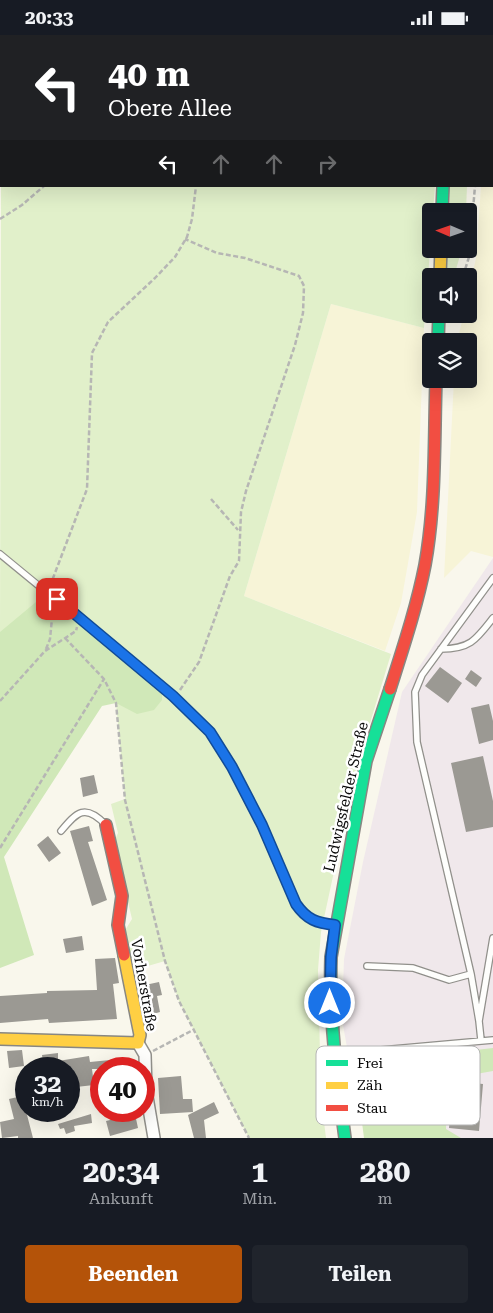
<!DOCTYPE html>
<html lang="de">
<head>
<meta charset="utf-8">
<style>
	body { margin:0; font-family:"Roboto Serif",serif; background:#20242c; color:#f1f3f6; height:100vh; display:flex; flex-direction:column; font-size:19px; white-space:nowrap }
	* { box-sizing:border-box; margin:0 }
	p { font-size:16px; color:#9ea1a6 }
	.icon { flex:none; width:28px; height:28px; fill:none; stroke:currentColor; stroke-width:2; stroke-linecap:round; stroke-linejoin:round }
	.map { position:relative; height:1103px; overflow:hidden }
	.drawer { display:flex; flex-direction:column; background:#171b24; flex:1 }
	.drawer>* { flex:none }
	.hud { position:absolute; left:0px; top:0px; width:494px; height:152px; box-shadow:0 5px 20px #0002; background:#202124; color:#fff; overflow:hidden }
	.needle { width:32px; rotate:272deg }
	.controls { position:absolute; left:422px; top:168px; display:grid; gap:10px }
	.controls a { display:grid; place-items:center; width:55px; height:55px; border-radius:5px; background:#171b24; box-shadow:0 5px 20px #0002; font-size:25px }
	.speed { position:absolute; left:15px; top:1022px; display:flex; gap:10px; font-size:25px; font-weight:700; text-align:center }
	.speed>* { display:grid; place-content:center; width:65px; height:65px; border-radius:50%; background:#171b24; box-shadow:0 5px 20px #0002; line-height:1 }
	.speed small { font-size:12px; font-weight:400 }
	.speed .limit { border:8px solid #d22; background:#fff; color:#111 }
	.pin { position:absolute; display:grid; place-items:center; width:42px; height:42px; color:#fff; margin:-21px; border-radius:10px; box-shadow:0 2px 8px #0006 }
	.me { position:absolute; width:55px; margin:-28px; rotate:0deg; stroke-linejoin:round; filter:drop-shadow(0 0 4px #0008) }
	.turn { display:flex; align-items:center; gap:18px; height:105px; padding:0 25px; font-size:22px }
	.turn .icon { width:65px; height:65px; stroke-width:2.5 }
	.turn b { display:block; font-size:35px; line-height:42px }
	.lanes { display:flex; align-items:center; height:48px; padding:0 25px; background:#0003; justify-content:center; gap:25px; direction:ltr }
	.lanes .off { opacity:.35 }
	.eta { display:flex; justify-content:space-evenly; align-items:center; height:85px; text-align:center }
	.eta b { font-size:30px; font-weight:700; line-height:35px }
	.button { display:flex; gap:10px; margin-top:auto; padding:10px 25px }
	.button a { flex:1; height:58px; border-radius:5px; background:#b45309; color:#fff; font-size:20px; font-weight:700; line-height:58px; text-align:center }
	.button a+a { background:#20242c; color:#f1f3f6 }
	.status { display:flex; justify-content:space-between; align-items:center; height:35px; padding:0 25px; background:#171b24; direction:ltr }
	.status svg { height:14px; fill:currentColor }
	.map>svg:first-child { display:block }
	.industrial { fill:#f0e8eb }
	.farmland { fill:#f7f4d7 }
	.green { fill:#e1f0ca }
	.forest { fill:#d0e8b8 }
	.building { fill:#9b9993 }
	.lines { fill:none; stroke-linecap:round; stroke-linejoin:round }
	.lane-casing { stroke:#91908b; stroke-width:8 }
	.street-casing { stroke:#91908b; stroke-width:14 }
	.fast-casing { stroke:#888782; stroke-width:14 }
	.slow-casing { stroke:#888782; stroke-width:14 }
	.jam-casing { stroke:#888782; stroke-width:14 }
	.path { stroke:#b6b6b4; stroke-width:2.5; stroke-dasharray:5 2.5; stroke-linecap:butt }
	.lane { stroke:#fefefc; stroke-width:5.5 }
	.street { stroke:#fefefc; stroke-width:11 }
	.fast { stroke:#16e098; stroke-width:11 }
	.slow { stroke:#ffcf43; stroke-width:11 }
	.jam { stroke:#f24e42; stroke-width:11 }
	.rail-casing { stroke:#d6c3c2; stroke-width:5.5 }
	.rail { stroke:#fff; stroke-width:4; stroke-dasharray:11; stroke-linecap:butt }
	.route-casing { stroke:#114b97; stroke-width:12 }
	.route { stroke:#1a73e8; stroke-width:9 }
	.labels { text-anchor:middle; stroke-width:5; stroke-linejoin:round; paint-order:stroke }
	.street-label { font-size:15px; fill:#090909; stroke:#fff }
	.key { fill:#fff; stroke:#b5b5b5; stroke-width:1 }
	.key-label { font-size:14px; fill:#090909 }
</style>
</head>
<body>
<div class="status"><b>20:33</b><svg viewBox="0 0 49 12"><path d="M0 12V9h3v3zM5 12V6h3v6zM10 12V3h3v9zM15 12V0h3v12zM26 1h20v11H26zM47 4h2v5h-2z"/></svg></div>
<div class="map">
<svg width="493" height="1103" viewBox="0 0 493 1103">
	<rect width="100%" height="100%" fill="#f9f7ec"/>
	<path class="industrial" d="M493,523V1103H416L414,1019L349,1024L342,984L344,924L363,827L402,657Z"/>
	<path class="farmland" d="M481,0H493V522L471,516L444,543L454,344H469V306H457L464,279H469V255L476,223L481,151H492V1Z
		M331,269L424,293L417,477L401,568L385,616L244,561Z"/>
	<path class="green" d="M160,0H376L159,1Z
		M1,151H435L424,293L331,269L244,561L391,619L356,734L321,897L318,935L320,1020L319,1047L326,1103H249L179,966L165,926L134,935L124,897L132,884L114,807L118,798L111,769L125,764L116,668L0,597Z
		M450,151H467L466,176H449Z
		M447,214H462L454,241H446Z"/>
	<path class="forest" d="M48,557L166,653L162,660V665L154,675L137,679L116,668L102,671L4,822L34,920L0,933V597Z
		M493,1013V1036L448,1044L446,1094L461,1103H364L360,1072L388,1025Z"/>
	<path class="building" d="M440,632L462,648L448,668L425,651Z
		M471,635L482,643L476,652L465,644Z
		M489,669L493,686V705L479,709L471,673Z
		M483,721L493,766V792L466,797L451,728Z
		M94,740L98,758L83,762L80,743Z
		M89,791L93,806L88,807L107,865L92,871L70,796Z
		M48,801L61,818L49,827L37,810Z
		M82,901L84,915L66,918L63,904Z
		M115,923L119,948L113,949L117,984L49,988L48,984L0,988V961L47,958V956L97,955L95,924Z
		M159,947L162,960L157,961L160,977L146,981L142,964L148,962L145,950Z
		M22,1015L24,1031L9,1033L7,1016Z
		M58,1018V1026L89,1021L90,1027L130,1023L131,1034H92L94,1050L76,1052L73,1034H44L42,1020Z
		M181,1041L183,1064H192L193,1077L160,1079L158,1043Z
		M453,1046L483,1049L479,1096L449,1093Z
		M26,1060V1076L33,1103H18V1101L2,1103L0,1087L14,1084L9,1064Z
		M214,1067L219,1078L204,1085L206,1103H194L188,1080Z
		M91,1079L92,1088L74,1091L75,1096L66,1099L64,1093L60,1094L58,1089Z
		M135,1079L138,1093L110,1101L106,1086Z"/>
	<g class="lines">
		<defs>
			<path id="lane" d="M0,519L173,661L210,697L231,732L262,790L296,869C307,885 317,888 335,890
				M441,614C470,614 476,605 493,583
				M61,796C77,777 85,768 106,790
				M367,931L413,933L449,945L471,939
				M479,986L471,939L417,707L415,657L422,640L493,543
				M481,1005L479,986L493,903
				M336,1019L493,1005"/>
			<path id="street" d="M138,1008L145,1020L146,1056L154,1103"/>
			<path id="fast" d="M457,1L458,0
				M442,176L443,151
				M438,306L439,279
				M345,1103C337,1043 329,983 331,922L366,726L390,654"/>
			<path id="slow" d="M440,241L441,214
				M0,1004L138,1008L140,1000L124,920"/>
			<path id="jam" d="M390,654C403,613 417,571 425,530C436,469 434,405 436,344
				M106,790L122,861L118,890L124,920"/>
		</defs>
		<use href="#lane" class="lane-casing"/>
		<use href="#street" class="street-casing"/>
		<use href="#fast" class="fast-casing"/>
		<use href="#slow" class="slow-casing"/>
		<use href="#jam" class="jam-casing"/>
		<path class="path" d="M197,1V0
			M0,184L22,170L44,151
			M463,241L469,222L475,151
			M211,464L238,495
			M50,551L87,454L92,318L108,287L155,243L175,222L187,202L192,184L196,151
			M65,603L104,644L116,668L125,765L165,926L179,966L249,1103
			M46,614L50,604L53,573
			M180,655L199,627L230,541L239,526L241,477L246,456L295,310L303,278L304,251L299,241L245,223L217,218L185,204
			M0,666L45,616L76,596L77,592
			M0,813L104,644
			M153,1016L193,995"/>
		<use href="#lane" class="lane"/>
		<use href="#street" class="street"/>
		<use href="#fast" class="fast"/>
		<use href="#slow" class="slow"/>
		<use href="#jam" class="jam"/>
		<defs>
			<path id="rail" d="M151,1L152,0
				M0,146L1,145"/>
		</defs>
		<use href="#rail" class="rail-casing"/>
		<use href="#rail" class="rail"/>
	</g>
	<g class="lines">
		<defs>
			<path id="route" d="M57,564L173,661L210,697L232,732L262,790L296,869C307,885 317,888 335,890L331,922L330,968"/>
		</defs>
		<use href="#route" class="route-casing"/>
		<use href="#route" class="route"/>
	</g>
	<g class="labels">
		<g class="street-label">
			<text transform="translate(346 762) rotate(-77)" y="5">Ludwigsfelder Straße</text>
			<text transform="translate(144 950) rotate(80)" y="5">Vorherstraße</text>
		</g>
	</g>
	<rect x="316" y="1011" width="164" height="79" rx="8" class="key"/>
	<rect x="326" y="1025" width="22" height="6" fill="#16e098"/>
	<rect x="326" y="1047" width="22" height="7" fill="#ffcf43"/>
	<rect x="326" y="1070" width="22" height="6" fill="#f24e42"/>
	<g class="key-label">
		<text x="357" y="1033">Frei</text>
		<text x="357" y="1055">Zäh</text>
		<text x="357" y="1078">Stau</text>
	</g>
</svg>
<div class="controls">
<a><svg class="needle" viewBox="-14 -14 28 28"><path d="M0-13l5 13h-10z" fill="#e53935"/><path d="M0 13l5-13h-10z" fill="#9ea1a6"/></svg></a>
<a><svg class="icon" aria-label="sound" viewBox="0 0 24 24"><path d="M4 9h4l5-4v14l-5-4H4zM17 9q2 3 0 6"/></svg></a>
<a><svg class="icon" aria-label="layers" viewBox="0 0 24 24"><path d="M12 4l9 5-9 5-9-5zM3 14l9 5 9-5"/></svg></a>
</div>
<div class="speed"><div>32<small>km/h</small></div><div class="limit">40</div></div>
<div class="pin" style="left:57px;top:564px;background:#d93025"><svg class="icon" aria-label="arrive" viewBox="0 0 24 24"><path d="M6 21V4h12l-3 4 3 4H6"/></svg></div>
<svg class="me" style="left:330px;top:968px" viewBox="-20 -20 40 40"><circle r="17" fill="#1a73e8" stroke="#fff" stroke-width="3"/><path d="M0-11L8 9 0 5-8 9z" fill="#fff"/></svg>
<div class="hud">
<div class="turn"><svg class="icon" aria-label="left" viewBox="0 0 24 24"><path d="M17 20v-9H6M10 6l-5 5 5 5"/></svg><div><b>40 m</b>Obere Allee</div></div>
<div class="lanes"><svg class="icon" aria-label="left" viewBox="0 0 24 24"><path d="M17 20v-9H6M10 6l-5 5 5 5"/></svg><svg class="icon off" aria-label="ahead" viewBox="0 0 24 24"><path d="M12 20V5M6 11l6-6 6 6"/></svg><svg class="icon off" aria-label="ahead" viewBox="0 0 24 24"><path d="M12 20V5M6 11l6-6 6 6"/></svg><svg class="icon off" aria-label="right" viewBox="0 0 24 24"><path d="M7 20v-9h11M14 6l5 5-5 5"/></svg></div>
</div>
</div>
<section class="drawer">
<div class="eta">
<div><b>20:34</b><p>Ankunft</p></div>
<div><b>1</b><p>Min.</p></div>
<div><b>280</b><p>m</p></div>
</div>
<div class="button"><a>Beenden</a><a>Teilen</a></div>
</section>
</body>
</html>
